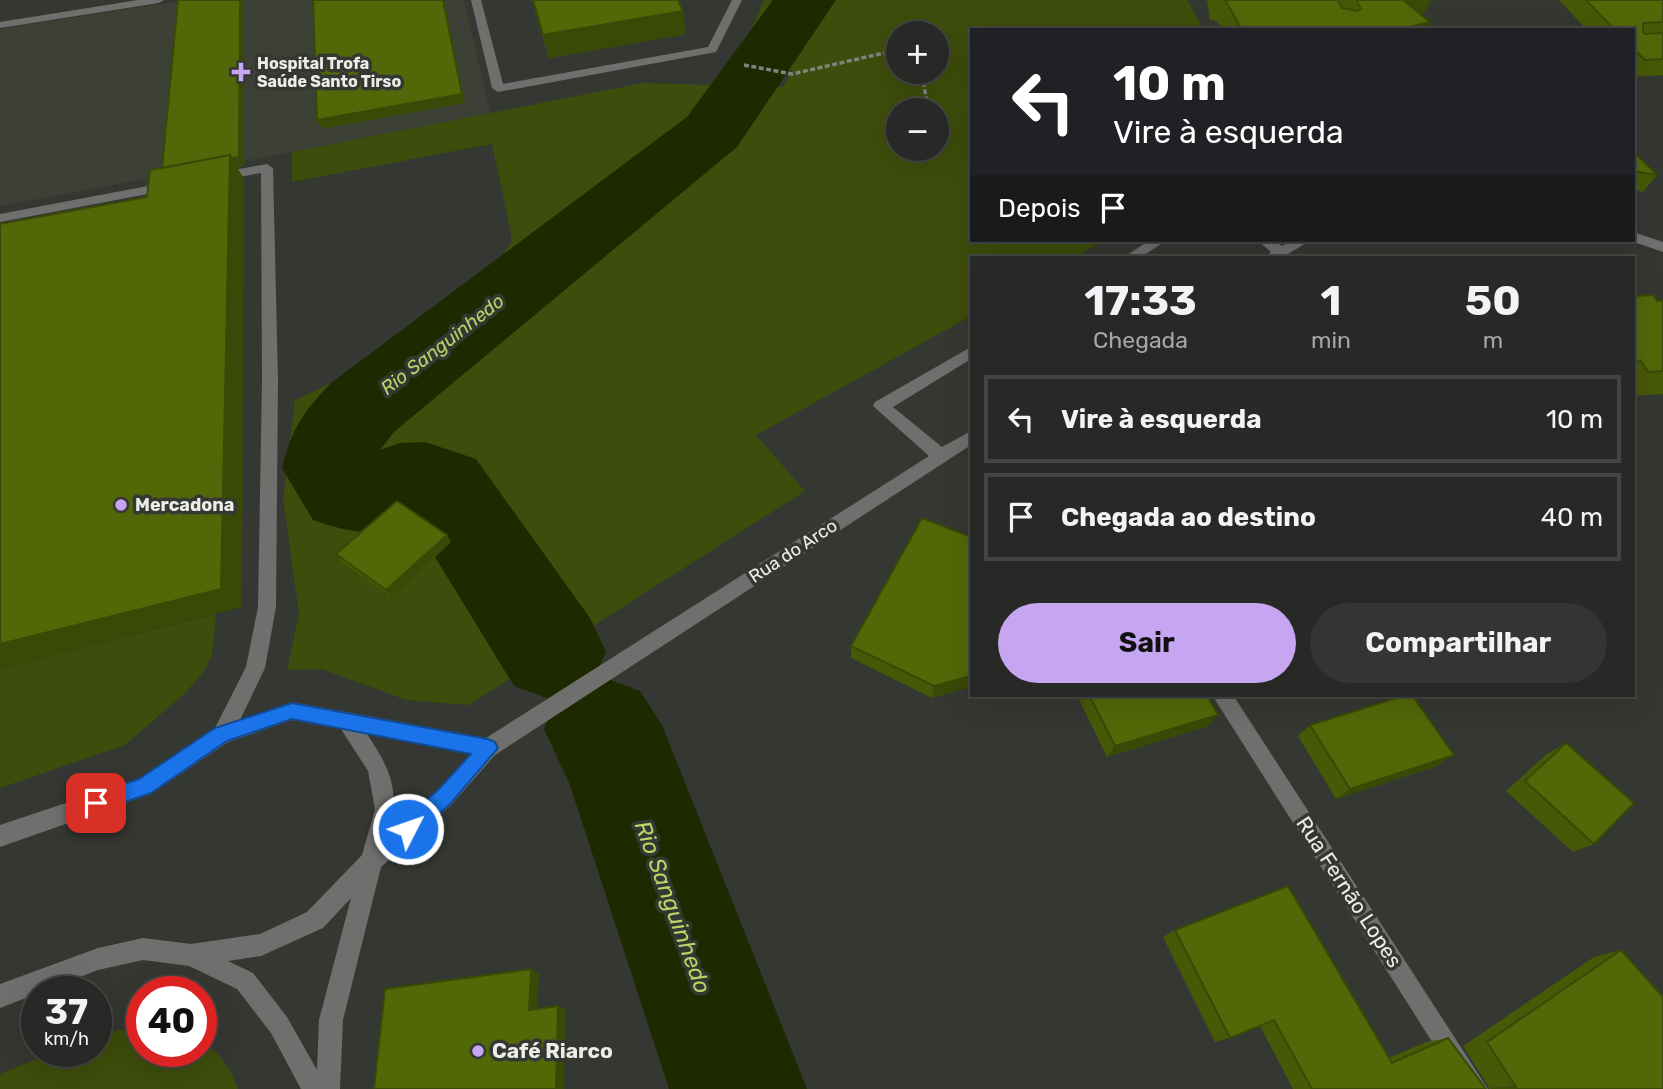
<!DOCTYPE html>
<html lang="pt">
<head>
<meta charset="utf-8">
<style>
	body { margin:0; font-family:Rubik,sans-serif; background:#343532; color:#f1f3f6; height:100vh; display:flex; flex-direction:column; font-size:26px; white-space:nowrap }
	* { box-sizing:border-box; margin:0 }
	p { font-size:23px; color:#a5a6a7 }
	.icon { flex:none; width:38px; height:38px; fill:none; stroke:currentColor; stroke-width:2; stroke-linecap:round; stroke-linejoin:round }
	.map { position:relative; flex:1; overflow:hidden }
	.sheet { position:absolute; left:970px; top:256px; width:665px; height:441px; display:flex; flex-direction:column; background:#282926; border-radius:0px; box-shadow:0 7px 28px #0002,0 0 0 2px #444543 }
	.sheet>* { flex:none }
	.top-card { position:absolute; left:970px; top:28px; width:665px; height:214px; border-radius:0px; box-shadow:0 7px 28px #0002,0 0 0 2px #444543; background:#202124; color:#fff; overflow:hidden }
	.fabs { position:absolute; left:886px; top:21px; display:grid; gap:14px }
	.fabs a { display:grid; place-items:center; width:63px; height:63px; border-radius:50%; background:#282926; box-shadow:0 7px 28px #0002,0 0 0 2px #444543; font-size:35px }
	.speed { position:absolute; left:21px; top:976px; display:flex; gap:14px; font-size:35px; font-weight:700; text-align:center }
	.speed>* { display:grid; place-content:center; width:91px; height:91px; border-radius:50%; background:#282926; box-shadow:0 7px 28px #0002,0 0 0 2px #444543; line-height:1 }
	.speed small { font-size:18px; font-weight:400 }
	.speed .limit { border:10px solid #d22; background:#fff; color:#111 }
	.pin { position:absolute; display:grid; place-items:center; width:60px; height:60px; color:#fff; margin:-30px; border-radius:14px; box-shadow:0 4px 10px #0006 }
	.me { position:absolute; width:77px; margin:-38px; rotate:49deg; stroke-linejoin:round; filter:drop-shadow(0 0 5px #0008) }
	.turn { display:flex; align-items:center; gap:24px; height:147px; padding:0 28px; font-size:32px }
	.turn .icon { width:91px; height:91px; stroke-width:2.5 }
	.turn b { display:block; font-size:49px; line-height:60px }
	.then { display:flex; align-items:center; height:66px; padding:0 28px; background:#0003; gap:14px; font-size:26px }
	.eta { display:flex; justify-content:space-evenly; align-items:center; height:119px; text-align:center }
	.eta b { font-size:42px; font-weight:700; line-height:49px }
	.action { display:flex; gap:14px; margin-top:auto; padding:14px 28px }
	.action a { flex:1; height:80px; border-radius:42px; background:#c6a6f0; color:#111; font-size:28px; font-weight:700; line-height:80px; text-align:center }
	.action a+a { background:#343532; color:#f1f3f6 }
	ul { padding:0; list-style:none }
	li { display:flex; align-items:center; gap:21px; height:88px; margin:0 14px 10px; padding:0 14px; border:4px solid #444543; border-radius:0px }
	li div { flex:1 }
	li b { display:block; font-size:26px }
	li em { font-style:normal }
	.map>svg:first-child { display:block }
	.built { fill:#3c4035 }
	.green { fill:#3d4d0b; fill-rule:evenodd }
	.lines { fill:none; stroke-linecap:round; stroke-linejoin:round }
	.river { fill:#1e2900; fill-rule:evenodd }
	.path { stroke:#80827e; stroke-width:3.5; stroke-dasharray:5 2.5; stroke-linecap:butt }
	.minor { fill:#6f706d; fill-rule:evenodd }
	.wall { fill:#475907 }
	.shaded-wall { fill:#394906 }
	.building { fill:#526808; stroke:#394906; stroke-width:2 }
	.route { fill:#1a73e8; stroke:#114b97; stroke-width:2 }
	.poi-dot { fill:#c6a6f0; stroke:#353732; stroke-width:2.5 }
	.labels { text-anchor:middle; stroke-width:7; stroke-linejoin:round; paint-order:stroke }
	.far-poi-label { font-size:16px; font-weight:bold; fill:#ecedea; stroke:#353732; text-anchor:start }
	.poi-label { font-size:18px; font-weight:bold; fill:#ecedea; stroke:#353732; text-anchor:start }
	.street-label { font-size:18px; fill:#ecedea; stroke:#353732 }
	.water-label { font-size:19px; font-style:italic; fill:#b4d665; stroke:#353732 }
	.near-street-label { font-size:21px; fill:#ecedea; stroke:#353732 }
	.near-poi-label { font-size:21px; font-weight:bold; fill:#ecedea; stroke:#353732; text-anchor:start }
	.near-water-label { font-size:23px; font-style:italic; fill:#b4d665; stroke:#353732 }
</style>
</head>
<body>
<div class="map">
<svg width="1663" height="1089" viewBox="0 0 1663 1089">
	<rect width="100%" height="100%" fill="#353732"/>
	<path class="built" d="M187,0H464L491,115L0,206V29Z"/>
	<path class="green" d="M764,0H1187L1204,30H971V240H1106L1075,257H971V316L756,435L805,491L469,705L406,700L322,669L287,670L299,614L283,498L295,400L355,372L502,255L511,243V233L492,144L292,182V152L643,83L783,87L792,70L746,63L742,50ZM898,33H936V72H898ZM898,110H936V149H898Z
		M216,614L212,655L203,673L185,693L125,745L0,788V669Z
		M125,1029L142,1030V1052H201V1043C221,1050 231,1071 238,1089H0V1074L53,1052H96V1035Z"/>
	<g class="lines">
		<path class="river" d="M773,0H836L737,147L395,431L380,450L400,443L425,442L476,459L590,618L606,652L594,678L600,676L640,691L662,725L807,1089H669L570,785L544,729L557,698L552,700L514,686L413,521C373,536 353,534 313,520L282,468C293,426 302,414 331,383L687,117Z"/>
		<path class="path" d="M744,65L792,74L884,53L898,62
			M913,72L923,79L928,110"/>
		<path class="minor" d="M138,0H164L159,3L0,28V22Z
			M471,0H481L503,84L708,47L732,0H742L716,52L498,92L492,88Z
			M267,164L273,168L278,380L276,607L265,668L240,720L292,702L486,738L929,456L873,406L875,402L971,347V359L893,407L942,447L971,431V445L495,755L452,804L381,867L343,1020L340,1089H301L271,1033L237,989L189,966L143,960L98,970L0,1008V984L98,948L143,938L191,944L260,934L307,912L362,855L375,809L368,771L341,729L292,720L228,742L151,794L0,847V825L138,779L215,728L246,667L258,607L262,380L261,173L217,181L210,177L217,173ZM367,734L470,754L438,790L390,831C400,791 390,768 367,734ZM351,898L319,1020L317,1070L287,1017L253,973L228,961L261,956L323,928Z
			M169,182L176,186L174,189L0,222V214Z
			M1633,232L1663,242V252L1628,240H1633Z
			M1150,240H1167L1141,257H1124Z
			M1257,240H1273L1282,246L1293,240H1311L1283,257H1265L1271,252Z
			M1212,695H1233L1488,1089H1462Z"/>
	</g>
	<path class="wall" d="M532,0H678L683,11L686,34L549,58Z
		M1207,0H1431L1422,16L1430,22L1427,30H1222L1217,21L1210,20Z
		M1559,0H1663V75L1633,77V30H1587Z
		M1633,151L1657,175L1643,192L1633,190Z
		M1633,296L1657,301L1663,300V394L1633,396Z
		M447,535L451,542L392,597L342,562L336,554Z
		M971,537L932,698L851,658V646Z
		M1077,695H1207L1218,715L1208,726L1107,757Z
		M1310,725L1437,766L1336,799L1298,736Z
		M1566,743L1594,844L1573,852L1506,791L1547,754Z
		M1175,930L1389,1058L1426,1042L1448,1038L1486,1089H1293L1260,1026L1230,1038L1215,1042L1163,937Z
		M1621,950L1663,1089H1490L1463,1046L1594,957Z"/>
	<path class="shaded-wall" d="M240,0H244V166L237,167L244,179L242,607L0,669V644L230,155Z
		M443,0H444L465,103L322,129L317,120Z
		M1403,0H1431L1421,18Z
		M683,11L686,34L549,58L543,35Z
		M1430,22L1427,30H1398Z
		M447,535L451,542L392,597L386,590Z
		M971,676V687L932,698L934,686Z
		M1218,715L1208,726L1107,757L1115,746Z
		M1454,755L1437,766L1336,799L1350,789Z
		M531,969L539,974L537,1014L529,1010Z
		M558,1006L566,1009L564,1089H556Z"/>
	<path class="building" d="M178,0H240L239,157L232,158L230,155L162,168Z
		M313,0H443L462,94L317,120Z
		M533,0H678L683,11L543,35Z
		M1225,0H1338L1342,8L1358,11L1361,9L1356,0H1405H1403L1430,22L1398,30H1242Z
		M1586,0H1663V22L1643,23V31L1645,34L1663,33V59L1645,60L1633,48V30H1615Z
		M1633,151L1657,175L1633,171Z
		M230,155L221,589L0,644V224L147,197L150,170Z
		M1653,295L1657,301L1663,300V371L1648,372L1641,361L1633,363V296Z
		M397,501L447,535L386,590L336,554Z
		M922,518L971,537V676L934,686L851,646Z
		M1089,695H1207L1218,715L1115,746Z
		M1406,695H1412L1454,755L1350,789L1310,725Z
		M1566,743L1634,803L1594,844L1525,781Z
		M1288,886L1392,1063L1448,1038L1486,1089H1312L1274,1020L1230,1038L1175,930Z
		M1621,950L1663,997V1089H1491L1516,1087L1487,1042Z
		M531,969L529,1010L558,1006L556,1089H374L385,989Z"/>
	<path class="route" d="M292,703L488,739L495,742L498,748L451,803L415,836L408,839L402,836L399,829L402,822L438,790L471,754L292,719L227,741L151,793L96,812L90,810L87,803L90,796L139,779L215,728Z"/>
	<g class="poi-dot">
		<path d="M237.5 61.5h7v7h7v7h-7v7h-7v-7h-7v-7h7z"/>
		<circle cx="121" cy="505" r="7"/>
		<circle cx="478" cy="1051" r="7"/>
	</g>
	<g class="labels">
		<g class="far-poi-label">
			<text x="257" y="69">Hospital Trofa<tspan x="257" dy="18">Saúde Santo Tirso</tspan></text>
		</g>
		<g class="poi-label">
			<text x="135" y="511">Mercadona</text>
		</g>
		<g class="street-label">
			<text transform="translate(793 551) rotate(-33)" y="6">Rua do Arco</text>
		</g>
		<g class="water-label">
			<text transform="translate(442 344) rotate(-38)" y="7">Rio Sanguinhedo</text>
		</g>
		<g class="near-street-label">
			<text transform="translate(1349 892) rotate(57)" y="7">Rua Fernão Lopes</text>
		</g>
		<g class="near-poi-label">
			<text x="492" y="1058">Café Riarco</text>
		</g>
		<g class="near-water-label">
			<text transform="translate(673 907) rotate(70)" y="8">Rio Sanguinhedo</text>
		</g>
	</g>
</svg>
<div class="fabs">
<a>+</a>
<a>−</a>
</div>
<div class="speed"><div>37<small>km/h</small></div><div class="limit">40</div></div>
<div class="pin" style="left:96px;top:803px;background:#d93025"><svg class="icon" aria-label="arrive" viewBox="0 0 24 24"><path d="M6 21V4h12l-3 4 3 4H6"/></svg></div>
<svg class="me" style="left:408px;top:829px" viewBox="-20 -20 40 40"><circle r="17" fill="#1a73e8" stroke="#fff" stroke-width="3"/><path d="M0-11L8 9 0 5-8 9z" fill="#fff"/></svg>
<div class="top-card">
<div class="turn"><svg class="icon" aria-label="left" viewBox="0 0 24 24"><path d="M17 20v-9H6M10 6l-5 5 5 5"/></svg><div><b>10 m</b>Vire à esquerda</div></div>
<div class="then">Depois<svg class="icon" aria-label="arrive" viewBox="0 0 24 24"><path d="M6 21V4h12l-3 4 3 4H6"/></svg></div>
</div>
<section class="sheet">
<div class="eta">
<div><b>17:33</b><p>Chegada</p></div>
<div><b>1</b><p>min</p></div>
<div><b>50</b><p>m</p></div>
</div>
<ul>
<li><svg class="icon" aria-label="left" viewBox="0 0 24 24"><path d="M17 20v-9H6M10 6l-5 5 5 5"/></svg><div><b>Vire à esquerda</b></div><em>10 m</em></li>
<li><svg class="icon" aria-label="arrive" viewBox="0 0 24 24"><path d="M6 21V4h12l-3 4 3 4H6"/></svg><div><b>Chegada ao destino</b></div><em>40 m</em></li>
</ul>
<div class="action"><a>Sair</a><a>Compartilhar</a></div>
</section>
</div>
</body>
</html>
